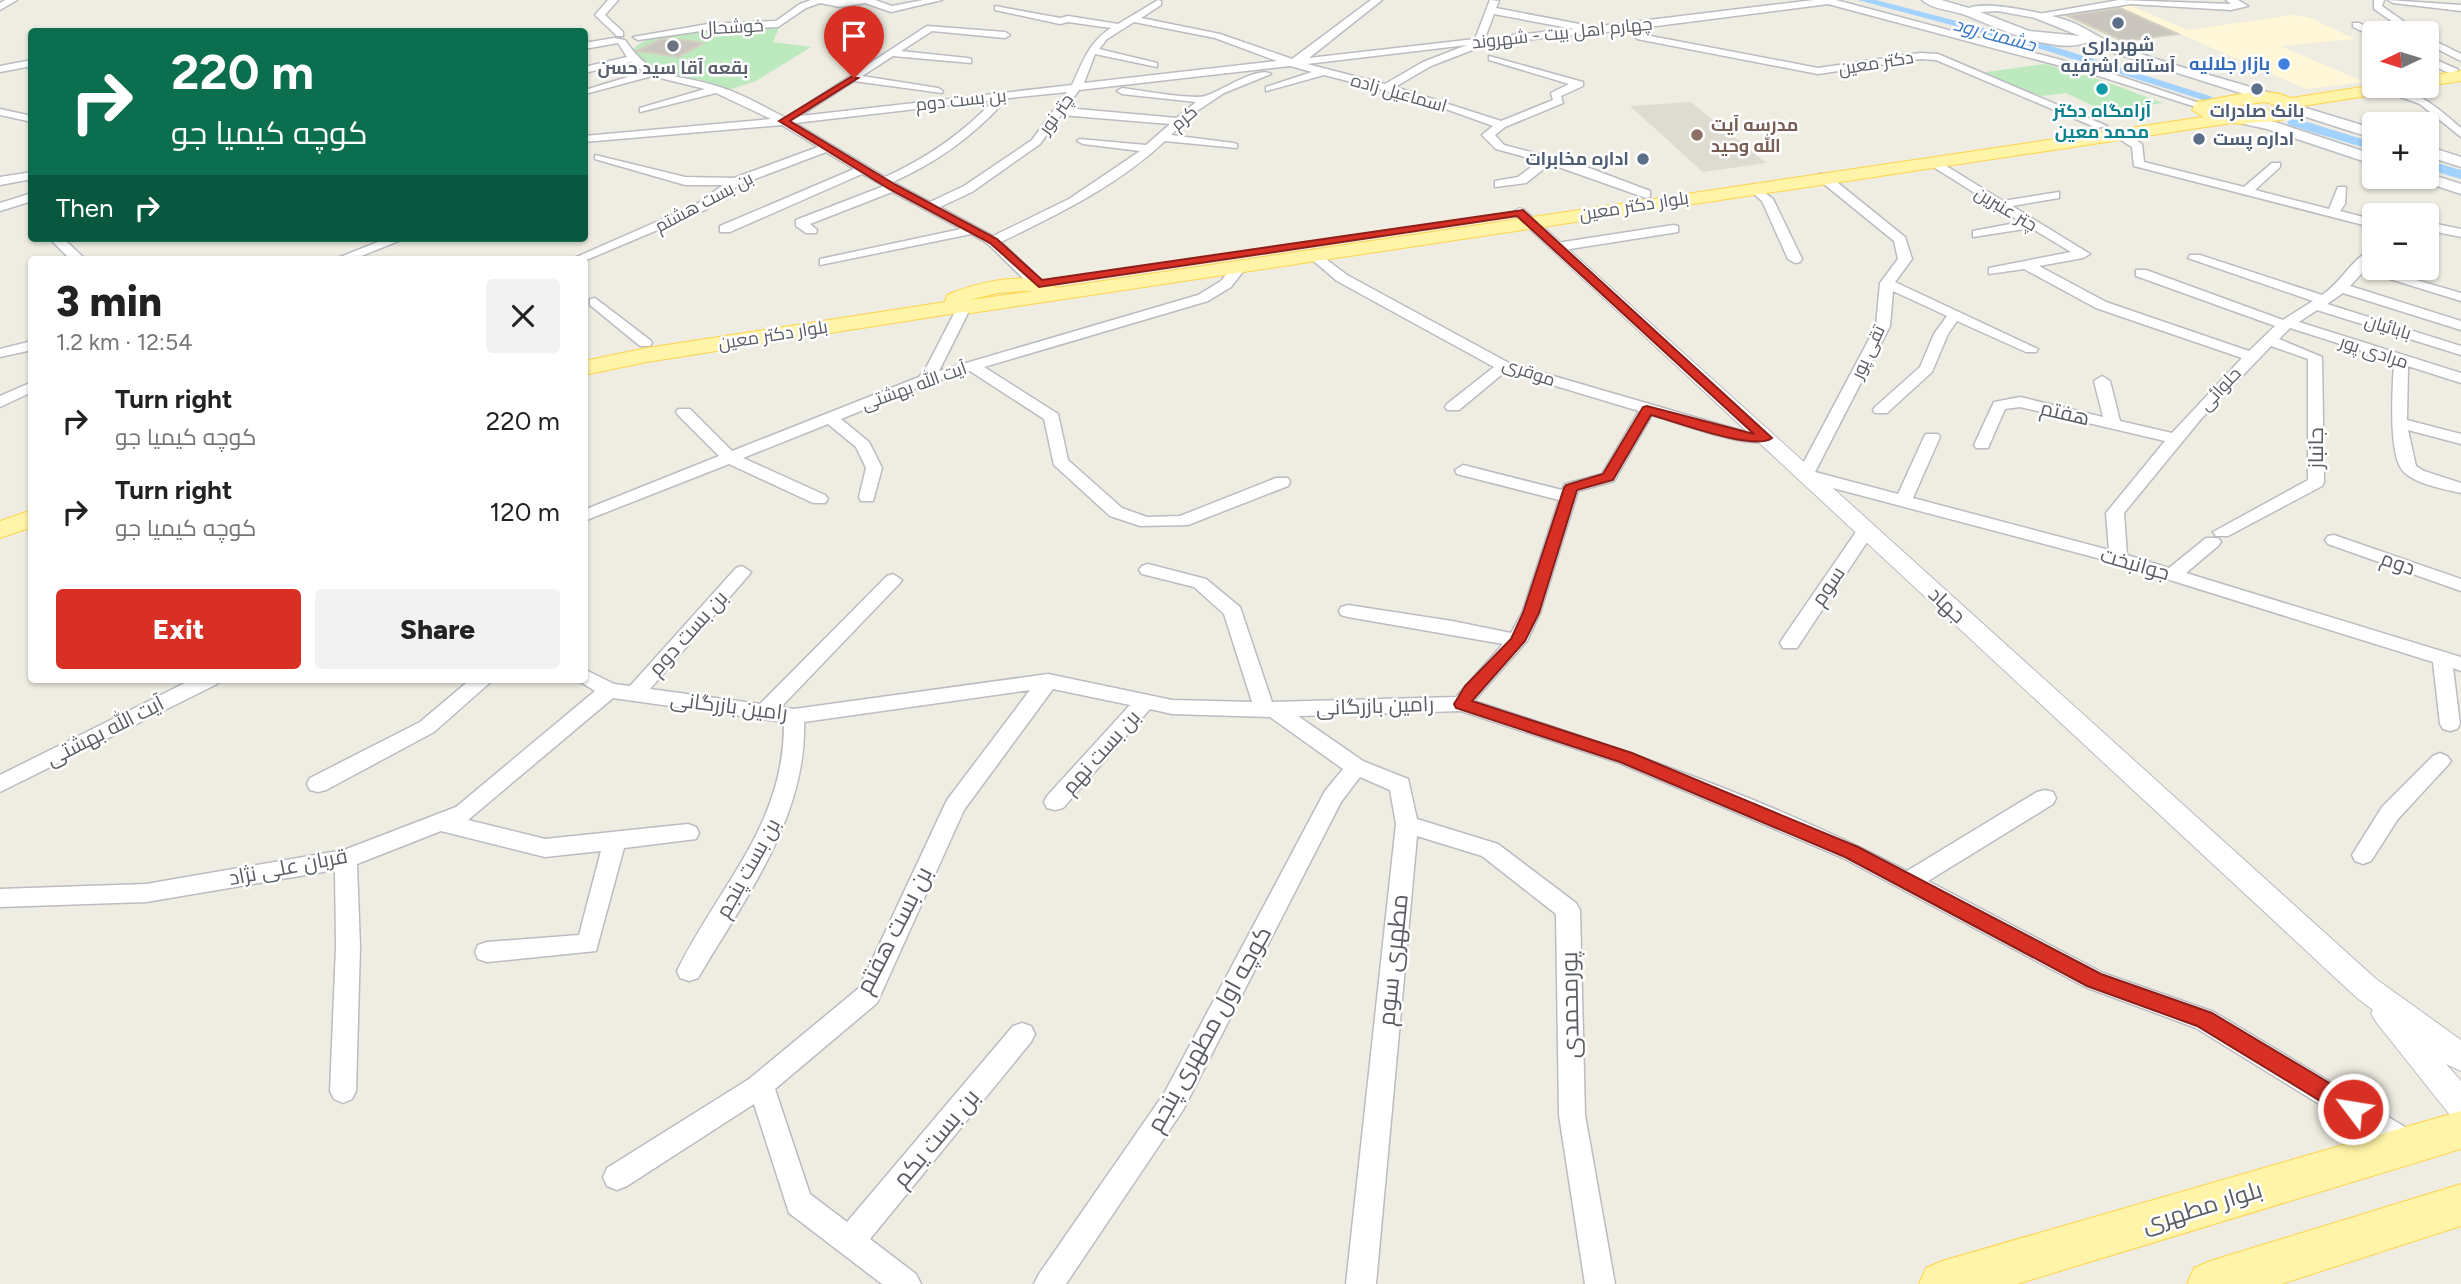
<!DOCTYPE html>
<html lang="en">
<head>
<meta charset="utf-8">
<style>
	body { margin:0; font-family:Figtree,Cairo,sans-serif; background:#f2f2f2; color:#222; height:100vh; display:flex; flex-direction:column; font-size:26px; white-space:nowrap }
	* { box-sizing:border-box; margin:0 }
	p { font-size:23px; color:#767676 }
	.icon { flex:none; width:38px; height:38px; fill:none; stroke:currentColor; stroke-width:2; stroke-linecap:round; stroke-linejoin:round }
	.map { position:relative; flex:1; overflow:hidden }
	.side { position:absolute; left:28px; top:256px; width:560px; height:427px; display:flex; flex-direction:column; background:#fff; border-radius:7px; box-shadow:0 2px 5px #0004 }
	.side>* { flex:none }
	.top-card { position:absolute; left:28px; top:28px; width:560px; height:214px; border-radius:7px; box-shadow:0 2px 5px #0004; background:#0b6e4f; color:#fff; overflow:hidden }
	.needle { width:46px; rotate:266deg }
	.controls { position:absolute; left:2362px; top:21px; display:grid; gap:14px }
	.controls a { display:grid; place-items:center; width:77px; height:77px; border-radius:7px; background:#fff; box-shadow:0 2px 5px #0004; font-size:35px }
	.pin { position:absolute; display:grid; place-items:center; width:60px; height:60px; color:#fff; margin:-72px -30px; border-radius:50% 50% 50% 0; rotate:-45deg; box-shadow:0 0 7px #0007 }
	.pin .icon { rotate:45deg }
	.me { position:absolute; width:77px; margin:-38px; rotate:301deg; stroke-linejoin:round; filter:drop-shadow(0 0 5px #0008) }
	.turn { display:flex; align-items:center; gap:24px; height:147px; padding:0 28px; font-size:32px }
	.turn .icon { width:91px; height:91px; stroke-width:2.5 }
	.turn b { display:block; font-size:49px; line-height:60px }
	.then { display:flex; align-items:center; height:66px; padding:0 28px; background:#0003; gap:14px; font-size:26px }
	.round { display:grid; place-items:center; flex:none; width:74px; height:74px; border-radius:7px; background:#f2f2f2 }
	.summary { display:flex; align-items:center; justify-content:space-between; height:119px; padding:0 28px }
	h1 { font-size:42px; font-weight:800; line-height:52px }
	.action { display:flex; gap:14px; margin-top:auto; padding:14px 28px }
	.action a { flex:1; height:80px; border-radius:7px; background:#d93025; color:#fff; font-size:28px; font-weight:800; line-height:80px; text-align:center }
	.action a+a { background:#f2f2f2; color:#222 }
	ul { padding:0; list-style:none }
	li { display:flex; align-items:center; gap:21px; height:91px; padding:0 28px }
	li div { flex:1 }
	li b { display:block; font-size:26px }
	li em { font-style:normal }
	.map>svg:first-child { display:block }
	.commercial { fill:#fff7d7 }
	.education { fill:#dedcd1 }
	.green { fill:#bce9be }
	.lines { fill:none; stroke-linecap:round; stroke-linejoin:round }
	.canal { fill:#a2d2ff; fill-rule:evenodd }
	.building { fill:#cac6bf; stroke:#d4cfc0; stroke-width:2 }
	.minor-casing { stroke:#babcc2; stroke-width:3 }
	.tertiary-casing { stroke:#babcc2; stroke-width:2 }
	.secondary-casing { stroke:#bbbec5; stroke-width:3 }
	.primary-casing { stroke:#ffd44b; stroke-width:2 }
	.minor { fill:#fff; fill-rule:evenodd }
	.tertiary { fill:#fff; fill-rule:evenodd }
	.secondary { fill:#fff; fill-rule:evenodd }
	.primary { fill:#fff4a7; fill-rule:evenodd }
	.route { fill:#d93025; stroke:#8d1f18; stroke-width:2 }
	.service-dot { fill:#5c6f8a; stroke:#fff; stroke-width:2.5 }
	.worship-dot { fill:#6b7280; stroke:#fff; stroke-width:2.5 }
	.shop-dot { fill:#3f7fe0; stroke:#fff; stroke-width:2.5 }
	.culture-dot { fill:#0f9aa8; stroke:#fff; stroke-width:2.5 }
	.education-dot { fill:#8d6e63; stroke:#fff; stroke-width:2.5 }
	.labels { text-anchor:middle; stroke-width:5; stroke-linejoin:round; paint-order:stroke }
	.far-street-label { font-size:18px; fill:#5a5e64; stroke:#fff }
	.far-service-label { font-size:18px; font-weight:bold; fill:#4e5e75; stroke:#fff }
	.far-shop-label { font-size:18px; font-weight:bold; fill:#366cbe; stroke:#fff; text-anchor:end }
	.far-worship-label { font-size:18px; font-weight:bold; fill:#5b616d; stroke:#fff }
	.far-culture-label { font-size:18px; font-weight:bold; fill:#0d838f; stroke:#fff }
	.far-education-label { font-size:18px; font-weight:bold; fill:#785e54; stroke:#fff; text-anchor:start }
	.far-water-label { font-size:19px; font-style:italic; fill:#3776c5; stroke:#fff }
	.street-label { font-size:21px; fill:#5a5e64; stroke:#fff }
	.near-street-label { font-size:24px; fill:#5a5e64; stroke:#fff }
</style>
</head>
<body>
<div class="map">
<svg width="2461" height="1284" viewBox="0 0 2461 1284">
	<rect width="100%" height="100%" fill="#efede2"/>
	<path class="commercial" d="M2127,4L2188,30L2293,15L2308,17L2355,39L2280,46L2364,82L2306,89L2114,5Z"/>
	<path class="education" d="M1691,102L1766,163L1703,172L1630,106Z"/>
	<path class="green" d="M779,28L773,42L811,47L756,81L732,89L670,76L649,68L631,51C656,23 743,29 779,28Z
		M2045,64L2101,80L2163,103L2104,111L2066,93L2041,96L1979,73Z"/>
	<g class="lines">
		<path class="canal" d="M1858,0H1876L2052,46L2213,97L2207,101L2203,100L2044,50Z
			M2294,118L2375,143V151L2289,125L2287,122Z
			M2427,160L2461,170V179L2427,169Z"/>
	</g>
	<path class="building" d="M2120,8L2178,34L2123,41L2068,16Z
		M669,38L704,43L678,57L637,51L659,40Z"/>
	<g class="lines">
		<defs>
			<path id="minor" d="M5,0H17L0,10V3Z
				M608,0H618L605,15L623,32V36H617L595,15Z
				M811,0H875L892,6L923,0H942L891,12L865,3L840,7L820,3L806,8L778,27L708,30L638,40L633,37L708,24L776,21L800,4Z
				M1158,0L1161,1V5L1141,18L1220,34L1292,59L1371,0H1382L1309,58L1475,39L1490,0L1499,1L1496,8L1579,24L1583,28L1814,0H1836L2110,73L2208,106L2199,108L2102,77L1828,4L1625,30L1482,44L1480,47L1431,66L1395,87L1501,121L1553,100L1551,93L1569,84L1489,60V56L1583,82V86L1561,96L1563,103L1505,127L1495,135L1504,145L1584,166L1650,191V197L1646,198L1550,164L1526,183L1495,187V181L1518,177L1539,161L1496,149L1482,135L1493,126L1418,99L1324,75L1266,91V87L1312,72L1290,66L1079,90L1066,108L1177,118L1196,102L1122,94L1117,91L1122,88C1138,90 1193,100 1205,96C1220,92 1258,65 1271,74L1224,93L1194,113L1171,135L1233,143L1237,144V148L1165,141C1117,186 1060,213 1001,242L1041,280V286H1031L988,244L971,234L820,265V259L961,229L892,192L810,224L817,230L816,233H806L796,226V220L884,186L862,174L730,232H720V226L854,169L826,152L739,185L705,210L584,261V259H572L697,204L723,185H685L595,159V155L685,177L734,178L818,147L782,125L584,142V136L771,119L716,93L640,112V108L705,89L652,76L585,94V90L644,72L631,62L584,73V67L627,57L618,43L584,49V43L614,38L625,40C655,84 677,72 720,87C743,94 764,107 786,118L927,26L1005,32L1010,35L1005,38L932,31L901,51L967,58L971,59V63L893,56L862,76L938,88L943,91L942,93L854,81L800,116L1072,85C1083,62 1088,43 1111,28L1068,22L1060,24L995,10V6L1060,18L1068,16L1118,24ZM1494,14L1574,29L1485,38ZM1134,22L1215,38L1277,61L1084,83L1095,54L1157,67V63L1099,49L1107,39ZM1467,45L1423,62L1385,84L1307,64ZM1067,92L1032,140L964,186L930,202L893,182C935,163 971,138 1002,104L1003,102L1000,99ZM994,100C962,134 927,158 885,177L795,123ZM1061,115L1170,124L1146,145L1079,139L1077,141L1083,144L1140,151L1069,199L993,236L940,207L972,192L1040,144Z
				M2119,0L2231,4L2226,0H2238L2248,6L2231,10L2131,4L2038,18L2033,15Z
				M2374,0H2384L2382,6L2420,33H2409L2374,9Z
				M2388,0L2461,5V11L2393,3Z
				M2353,23H2359L2379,33L2372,36L2353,27Z
				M1640,34L1818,68L1920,53L1938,54L2107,126L2097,128L1936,60L1920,59L1818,74L1637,39L1635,37Z
				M2427,37L2461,54V61L2427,44Z
				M2427,56L2457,69L2458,71L2449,73L2427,63Z
				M32,60V66L0,72V66Z
				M2382,86C2414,86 2439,109 2461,128V137L2420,104L2382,90Z
				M0,109L32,116V122L0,115Z
				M2113,131H2121L2142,144L2144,162L2244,187L2272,163H2280V167L2255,190L2329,209L2338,187H2346L2345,204L2340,211L2375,220V228L2134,166L2132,147L2113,135Z
				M1927,159H1935L2003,201L2059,192V198L2012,206L2090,254L2083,258L2039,266L2106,302L2249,351L2275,326L2136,276V270H2146L2283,320L2313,301L2188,258L2190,255H2200L2322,295C2343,281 2353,256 2375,248V259L2370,264L2375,268L2461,293V301L2364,271L2350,286L2461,321V330L2343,293L2327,304L2461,346V355L2317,310L2299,322L2461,373V383L2408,366L2407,420L2461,434V444L2408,430L2416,466L2424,471L2461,483V493C2444,489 2419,485 2405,473C2387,459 2393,384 2394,361L2290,328L2279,339L2322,357L2324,482L2322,486L2228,536H2216L2213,532L2308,480V359L2271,346L2201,419L2124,513L2127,555L2169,568L2206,538H2218L2221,542L2218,546L2186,573L2461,657V671L2453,668L2460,724L2457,729L2450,731L2443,729L2440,724L2433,662L2112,562L1799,479L1797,475L1876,326L1880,283L1898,259L1894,241L1819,180V174H1827L1905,237L1912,259L1895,282L2038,349L2036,352H2026L1957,321L1948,334L1932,372L1887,413H1875L1873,410L1875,407L1920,367L1934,334L1947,316L1893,291L1890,326L1815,472L1898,494L1924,437L1926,434H1938L1940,437L1913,498L2109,550L2106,513L2165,441L2020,407L2005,409L1988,448H1976L1974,445L1994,402L2020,397L2103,417L2094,381L2102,376L2110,381L2120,421L2172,433L2242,358L2096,308L2024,269L1989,274V268L2071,252L2031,228L1973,237V231L2021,222L1927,163Z
				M32,172V179L0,185V177Z
				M1753,184L1773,199L1802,259L1800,262L1795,263L1788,259L1762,201L1747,188Z
				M32,193V201L0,211V203Z
				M2427,222L2461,229V237L2427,230Z
				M1673,225L1678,226V232L1557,251L1550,247L1557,243Z
				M49,238H63L85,259H70Z
				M388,238H406L354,259H335Z
				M1314,250L1347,275L1509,363L1749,433L1772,435L1774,438C1758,454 1675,421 1652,415L1614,481L1578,491L1540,613L1527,641L1474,701C1622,749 1770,799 1907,871L2037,792L2045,790L2053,792L2056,798L2053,804L1928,881L2103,973L2214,1012L2420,1136L2424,1145L2420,1154L2410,1158L2400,1154L2196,1028L2085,987L1843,858L1619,763L1461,711L1298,716L1363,761L1408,779L1417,819L1498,844L1576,903L1580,910L1585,1115L1615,1284H1585L1559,1115L1556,914L1482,856L1417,836L1376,1284H1346L1396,824L1390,790L1360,777L1341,802L1183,1110L1066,1284H1034L1039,1274L1165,1092L1325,791L1343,769L1270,717L1172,714L1150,709L1063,808L1055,810L1047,808L1044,802L1047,796L1130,705L1053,689L964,810L877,1003L775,1089L810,1194L847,1222L1013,1026L1022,1023L1031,1026L1035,1034L1031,1042L870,1239L916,1274L921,1284H882L789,1213L754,1104L627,1186L617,1190L607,1186L603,1177L607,1168L749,1079L859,988L947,800L1030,690L804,722C807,817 744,900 698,978L689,981L680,978L677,971C719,885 785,825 784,722L613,698L468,820L545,839L688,824L696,827L699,833L696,839L624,848L596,951L487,962L478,959L475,952L478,945L487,942L579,935L601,851L545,857L441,831L357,864L360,947L356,1091L352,1099L343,1103L334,1099L330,1091L336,947L335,870L146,902L0,907V889L146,884L344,850L456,807L595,691L576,679H584V669L614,684L630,686L736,568L742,566L751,572L748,576L650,689L760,704L887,576L893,574L902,580L899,584L781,707L794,709L1048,674L1172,700L1252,702L1224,614L1194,587L1142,574L1139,570L1142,566L1148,564L1206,579L1240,607L1272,702L1456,697L1503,644L1348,617L1341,615L1339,611L1341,607L1348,605L1452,621L1511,633L1522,613L1559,500L1457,474L1455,470L1463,465L1562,490L1565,484L1602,474L1639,411L1506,371L1459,410H1447L1445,407L1447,404L1494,367L1337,281L1309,257L1307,254Z
				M1241,261L1248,265L1231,287L1208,301L984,367L1058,414L1068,460L1122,508L1147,517L1180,516L1276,478H1288L1290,482L1288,486L1188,525L1140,526L1110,516L1054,465L1044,419L970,371L929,383L841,419L869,442L882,468L873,501H861L859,497L866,468L856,447L828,424L743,458L825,495L828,499L825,503H813L729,464L584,521V510L719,456L678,415L676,412L678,409H690L732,451L919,377L926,368L959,304L964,303L971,307L939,371L1198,295L1221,281L1236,262Z
				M595,298L650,340L652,343L650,346H640L590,305V299Z
				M32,341V350L0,357V349Z
				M32,382V392L0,407V396Z
				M1866,525L1875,530L1797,648H1783L1780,643L1783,638L1860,526Z
				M2334,535L2461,579V591L2328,544L2325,540L2328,536Z
				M193,679H220L217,684L0,792V775Z
				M471,679H494L434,732L326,790L318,792L310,790L307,784L310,778L420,722Z
				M2440,753L2447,756L2451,761L2447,766L2398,819L2371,861L2363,864L2355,861L2352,855L2382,807L2433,756Z"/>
			<path id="tertiary" d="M1519,208L1524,209L2376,979L2461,1040V1071L2446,1064L2461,1081V1119L2450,1115L2376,1022L2371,1013L2373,1010L2356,997L1514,215L1512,212Z"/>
			<path id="secondary" d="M1922,0H1941L1969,8C1987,0 2058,15 2078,25C2091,31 2103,40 2116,45C2168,65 2223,78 2276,95L2278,98L2276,101H2266L2105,50L2090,41C2058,57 1998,28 1968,16C1954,10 1933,10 1922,0ZM1998,11L2035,18L2080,36L2029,31L1980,12Z
				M2296,105L2375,129V139L2291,112L2289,109Z
				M2240,114L2275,122L2375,155V165L2267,129L2235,122L2232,119L2235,116Z
				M2427,146L2461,157V167L2427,156Z
				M2427,173L2461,184V194L2419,180L2417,177H2427Z"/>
			<path id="primary" d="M2461,71V81L2427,86V76Z
				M2375,85L2407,86L2399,91L2302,106L2304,109C2292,123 2258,122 2240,124L2232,123L971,313L963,312L647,362L584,375V361L647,348L945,302L947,295L954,292C984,281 1020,274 1051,282L1056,288L2203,117L2192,110L2197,102L2252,92L2277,93L2291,98ZM2265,102L2284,108L2240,114L2212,109ZM1025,291H1034L969,300L998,293Z
				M32,510V527L0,538V521Z
				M2461,1111V1149L2017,1284H1919L1926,1268L1942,1261Z
				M2461,1184V1226L2281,1284H2187L2194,1268L2210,1261Z"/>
		</defs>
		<use href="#minor" class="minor-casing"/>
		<use href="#tertiary" class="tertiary-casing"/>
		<use href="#secondary" class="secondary-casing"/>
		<use href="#primary" class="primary-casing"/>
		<use href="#minor" class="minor"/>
		<use href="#tertiary" class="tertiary"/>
		<use href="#secondary" class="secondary"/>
		<use href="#primary" class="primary"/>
	</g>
	<path class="route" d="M851,77L858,78L790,121L896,185L997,239L1042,280L1523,210L1772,438C1755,452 1674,421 1651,415L1613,480L1577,490L1539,613L1525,641L1472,701L1632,753L1858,847L2101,974L2212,1013L2361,1102L2364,1109L2361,1116L2353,1119L2345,1116L2197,1026L2087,986L1845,857L1620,762L1456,708L1454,704L1465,686L1511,639L1523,613L1564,488L1566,485L1603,474L1643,407L1647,406L1754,434L1517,216L1039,287L990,243L889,189L779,121Z"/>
	<g class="service-dot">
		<circle cx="2118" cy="23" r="7"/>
		<circle cx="2257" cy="89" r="7"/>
		<circle cx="2199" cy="139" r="7"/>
		<circle cx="1643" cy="159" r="7"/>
	</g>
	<circle class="worship-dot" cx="673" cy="46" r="7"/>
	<circle class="shop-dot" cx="2284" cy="64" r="7"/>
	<circle class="culture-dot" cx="2102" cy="89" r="7"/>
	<circle class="education-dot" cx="1697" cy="135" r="7"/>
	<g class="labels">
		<g class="far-street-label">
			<text transform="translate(732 27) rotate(-3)" y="6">خوشحال</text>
			<text transform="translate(1562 33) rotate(-6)" y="6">چهارم اهل بیت - شهروند</text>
			<text transform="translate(1876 63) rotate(-9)" y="6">دکتر معین</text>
			<text transform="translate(1399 93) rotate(16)" y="6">اسماعیل زاده</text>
			<text transform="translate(961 100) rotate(-6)" y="6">بن بست دوم</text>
			<text transform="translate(1056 114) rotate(-54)" y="6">چتر نور</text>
			<text transform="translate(1184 118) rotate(-40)" y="6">کرم</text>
			<text transform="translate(704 202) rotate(-28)" y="6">بن بست هشتم</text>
			<text transform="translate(1634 206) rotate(-9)" y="6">بلوار دکتر معین</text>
			<text transform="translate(2006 209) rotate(31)" y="6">چتر عنبرین</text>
			<text transform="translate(2388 327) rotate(17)" y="6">بابائیان</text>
			<text transform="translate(773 335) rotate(-9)" y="6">بلوار دکتر معین</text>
			<text transform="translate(1868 352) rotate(-65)" y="6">تقی پور</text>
			<text transform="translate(2374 352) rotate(18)" y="6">مرادی پور</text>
			<text transform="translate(1529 372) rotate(19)" y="6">موقری</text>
			<text transform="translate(914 386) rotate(-20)" y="6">آیت الله بهشتی</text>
			<text transform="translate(2220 389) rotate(-47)" y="6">حلوائی</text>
		</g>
		<g class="far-service-label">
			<text x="2118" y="51">شهرداری<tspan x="2118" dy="21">آستانه اشرفیه</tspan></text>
			<text x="2257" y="117">بانک صادرات</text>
			<text x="2213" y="145" text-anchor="start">اداره پست</text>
			<text x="1629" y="165" text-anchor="end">اداره مخابرات</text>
		</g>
		<g class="far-shop-label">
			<text x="2270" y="70">بازار جلالیه</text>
		</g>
		<g class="far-worship-label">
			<text x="673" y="74">بقعه آقا سید حسن</text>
		</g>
		<g class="far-culture-label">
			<text x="2102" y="117">آرامگاه دکتر<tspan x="2102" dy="21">محمد معین</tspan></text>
		</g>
		<g class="far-education-label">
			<text x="1711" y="131">مدرسه آیت<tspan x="1711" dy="21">الله وحید</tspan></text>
		</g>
		<g class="far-water-label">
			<text transform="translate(1995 34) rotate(15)" y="7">حشمت رود</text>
		</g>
		<g class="street-label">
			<text transform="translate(2065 413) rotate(13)" y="7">هفتم</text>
			<text transform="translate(2316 448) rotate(-90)" y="7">جانباز</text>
			<text transform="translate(2398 563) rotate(20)" y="7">دوم</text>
			<text transform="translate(2135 564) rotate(16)" y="7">جوانبخت</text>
			<text transform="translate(1828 586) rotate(-56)" y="7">سوم</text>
			<text transform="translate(1947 605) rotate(43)" y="7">جهاد</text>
			<text transform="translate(688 633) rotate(-48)" y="7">بن بست دوم</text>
			<text transform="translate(729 706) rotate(7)" y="7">رامین بازرگانی</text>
			<text transform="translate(1375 706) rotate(-2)" y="7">رامین بازرگانی</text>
			<text transform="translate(105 731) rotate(-27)" y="7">آیت الله بهشتی</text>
			<text transform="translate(1101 752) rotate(-48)" y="7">بن بست نهم</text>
			<text transform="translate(288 867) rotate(-11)" y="7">قربان علی نژاد</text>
			<text transform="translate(748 868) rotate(-61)" y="7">بن بست پنجم</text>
		</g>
		<g class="near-street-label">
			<text transform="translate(894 930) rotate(-63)" y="8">بن بست هفتم</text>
			<text transform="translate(1393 960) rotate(-84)" y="8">مطهری سوم</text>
			<text transform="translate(1570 1005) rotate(-91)" y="8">پورمحمدی</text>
			<text transform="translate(1209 1029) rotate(-61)" y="8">کوچه اول مطهری پنجم</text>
			<text transform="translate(936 1138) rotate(-50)" y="8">بن بست یکم</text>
			<text transform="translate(2202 1207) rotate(-17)" y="8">بلوار مطهری</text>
		</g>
	</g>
</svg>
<div class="controls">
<a><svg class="needle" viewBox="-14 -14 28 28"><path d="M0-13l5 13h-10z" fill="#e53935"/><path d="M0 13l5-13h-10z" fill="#767676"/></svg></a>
<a>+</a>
<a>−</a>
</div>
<div class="pin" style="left:854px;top:78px;background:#d93025"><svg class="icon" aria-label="arrive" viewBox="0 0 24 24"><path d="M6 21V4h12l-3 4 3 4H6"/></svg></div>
<svg class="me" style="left:2353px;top:1109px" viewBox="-20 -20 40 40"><circle r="17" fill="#d93025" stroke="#fff" stroke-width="3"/><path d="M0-11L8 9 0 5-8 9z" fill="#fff"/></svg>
<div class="top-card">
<div class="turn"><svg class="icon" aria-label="right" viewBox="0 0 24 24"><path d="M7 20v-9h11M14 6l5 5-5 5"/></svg><div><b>220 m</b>کوچه کیمیا جو</div></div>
<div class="then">Then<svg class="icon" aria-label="right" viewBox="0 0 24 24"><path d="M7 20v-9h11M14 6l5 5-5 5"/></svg></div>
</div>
<section class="side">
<div class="summary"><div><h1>3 min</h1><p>1.2 km · 12:54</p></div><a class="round"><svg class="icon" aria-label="close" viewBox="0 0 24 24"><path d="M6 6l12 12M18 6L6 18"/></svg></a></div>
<ul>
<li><svg class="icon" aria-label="right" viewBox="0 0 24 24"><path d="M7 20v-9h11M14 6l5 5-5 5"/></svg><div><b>Turn right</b><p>کوچه کیمیا جو</p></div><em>220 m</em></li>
<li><svg class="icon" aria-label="right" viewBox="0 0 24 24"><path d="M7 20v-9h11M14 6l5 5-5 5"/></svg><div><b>Turn right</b><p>کوچه کیمیا جو</p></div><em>120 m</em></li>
</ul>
<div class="action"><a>Exit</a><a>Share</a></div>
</section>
</div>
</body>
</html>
